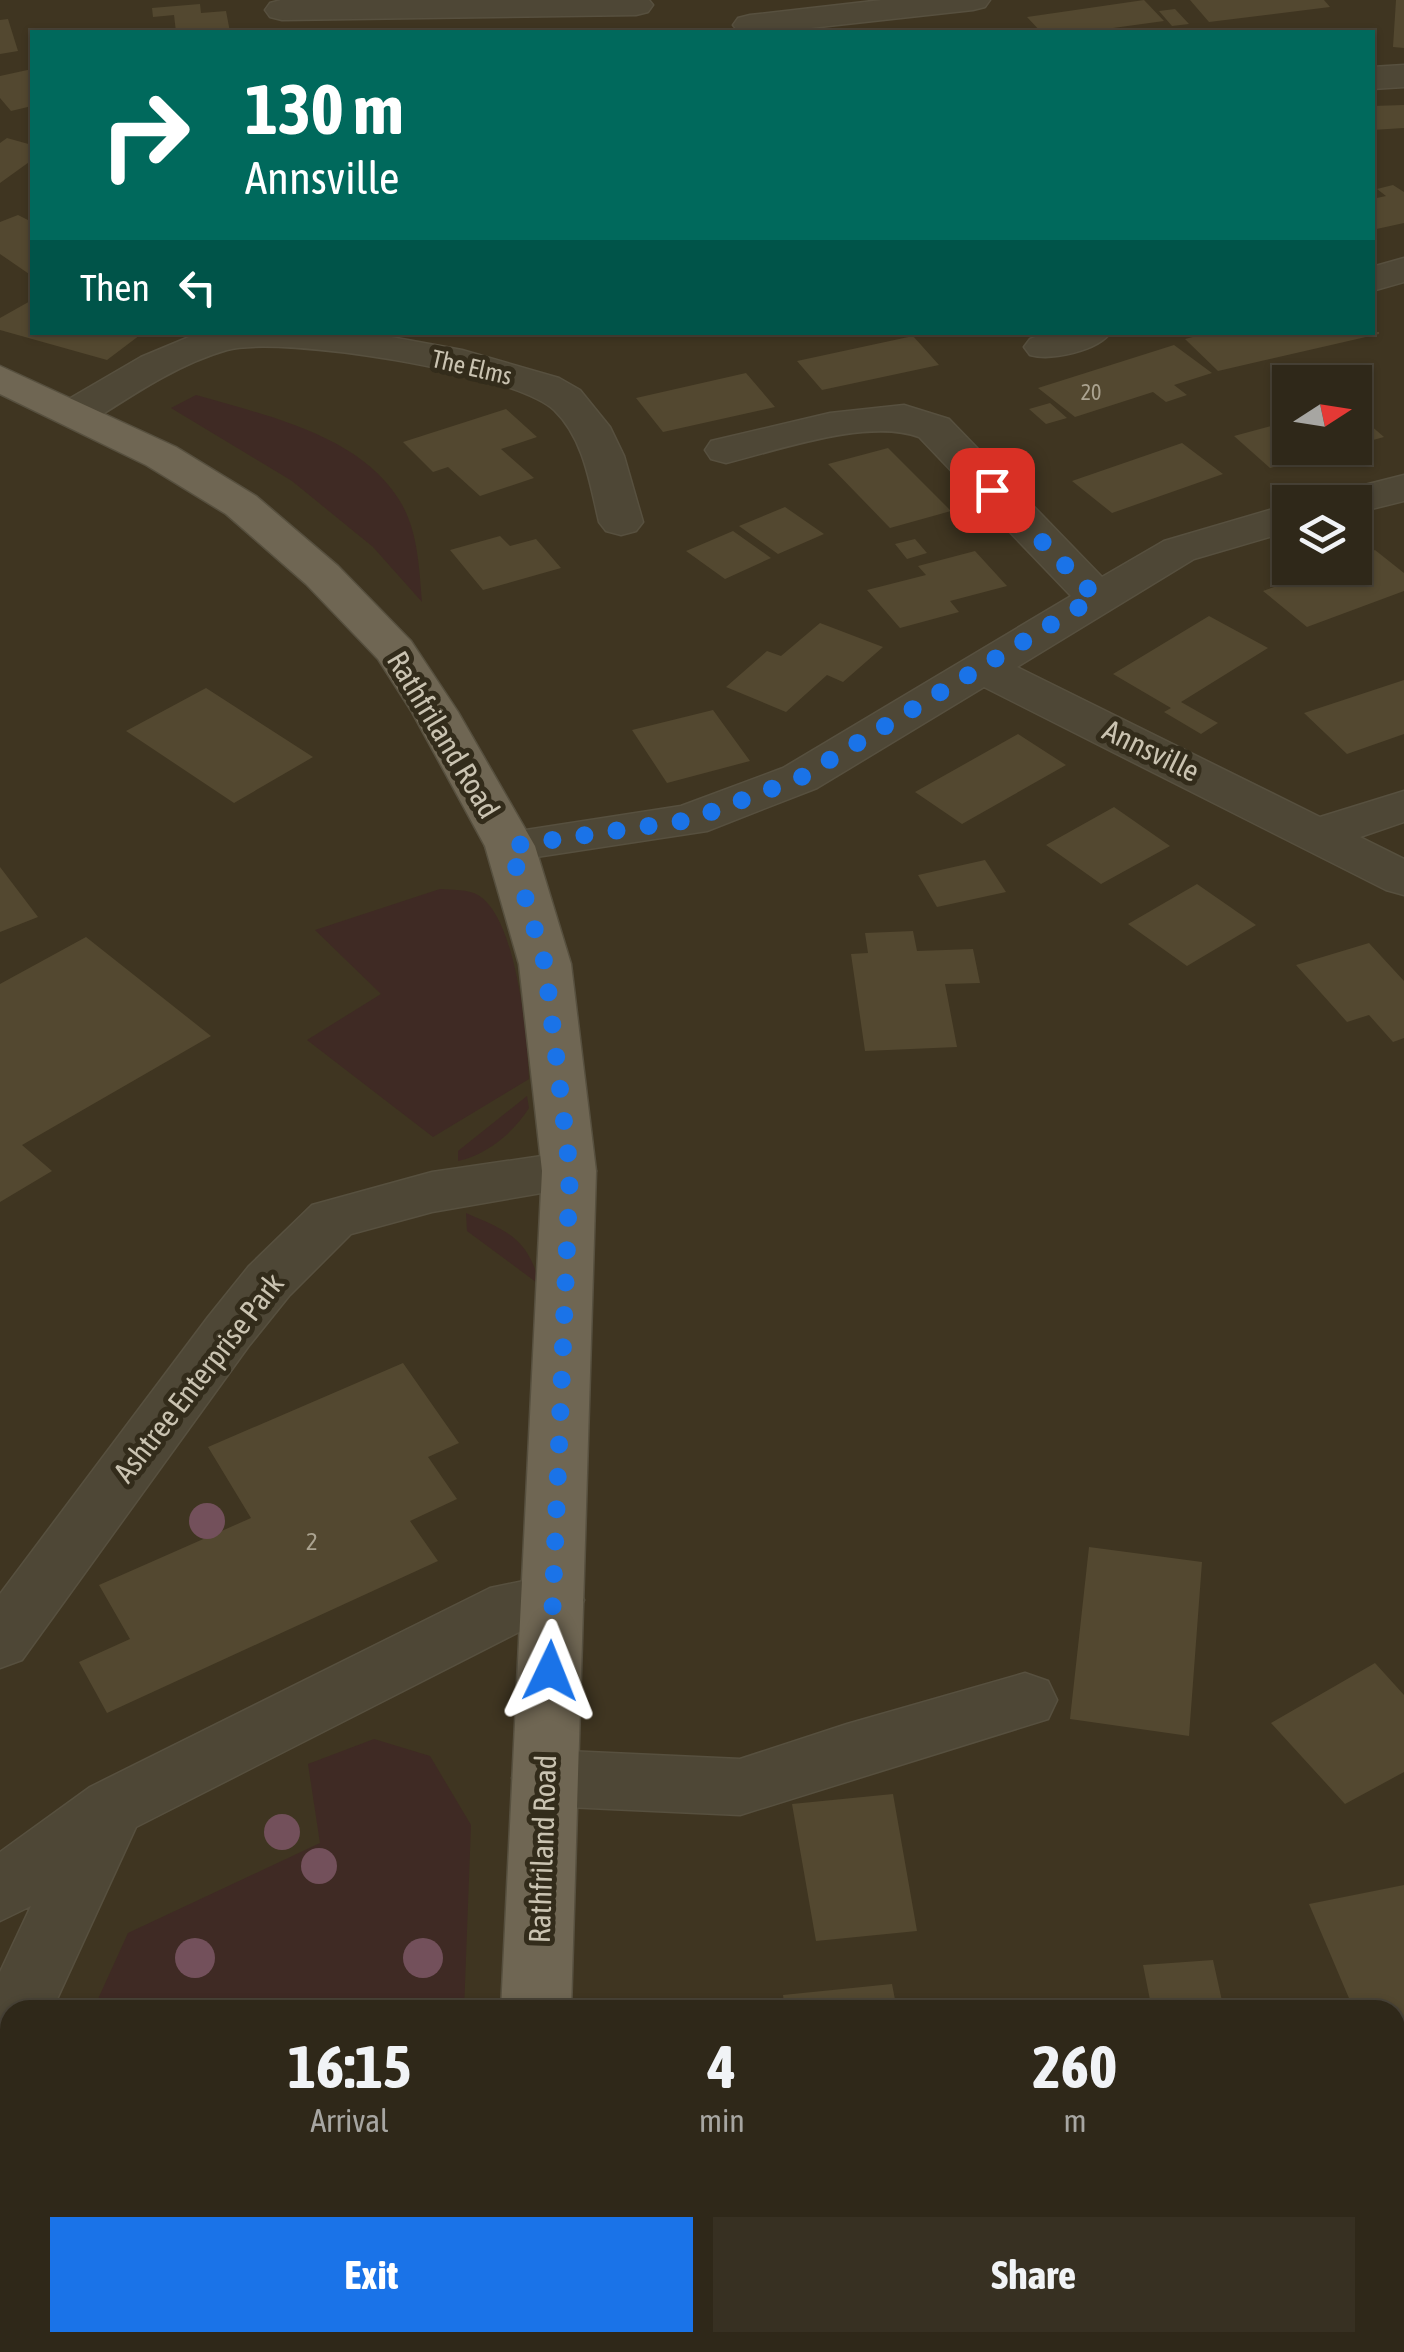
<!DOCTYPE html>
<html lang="en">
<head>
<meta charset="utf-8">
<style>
	body { margin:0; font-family:"Asap Condensed",sans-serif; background:#373022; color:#f1f3f6; height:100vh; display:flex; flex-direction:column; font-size:38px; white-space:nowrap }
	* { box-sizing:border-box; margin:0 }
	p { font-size:32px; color:#a7a6a2 }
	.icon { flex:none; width:55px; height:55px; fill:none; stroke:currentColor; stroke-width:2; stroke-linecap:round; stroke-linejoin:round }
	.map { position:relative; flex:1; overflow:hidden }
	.panel { position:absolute; left:0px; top:2000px; width:1405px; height:352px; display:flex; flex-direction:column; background:#2f2819; border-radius:30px 30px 0 0; box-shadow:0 2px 8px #0004,0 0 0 2px #4a4438 }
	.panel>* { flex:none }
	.banner { position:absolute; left:30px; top:30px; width:1345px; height:305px; border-radius:0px; box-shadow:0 2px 8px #0004,0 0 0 2px #4a4438; background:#00695c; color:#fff; overflow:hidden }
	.needle { width:65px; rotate:78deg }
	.buttons { position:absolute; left:1272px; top:365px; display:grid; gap:20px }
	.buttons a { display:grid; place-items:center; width:100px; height:100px; border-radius:0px; background:#2f2819; box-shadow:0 2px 8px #0004,0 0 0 2px #4a4438; font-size:50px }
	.pin { position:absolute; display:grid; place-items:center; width:85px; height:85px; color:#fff; margin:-42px; border-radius:20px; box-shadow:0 5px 15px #0006 }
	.me { position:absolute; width:110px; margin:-55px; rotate:2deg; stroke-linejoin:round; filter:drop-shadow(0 0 8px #0008) }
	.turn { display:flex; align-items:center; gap:35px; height:210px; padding:0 50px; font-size:45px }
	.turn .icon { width:130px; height:130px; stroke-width:2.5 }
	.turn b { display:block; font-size:70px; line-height:85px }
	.then { display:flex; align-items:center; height:95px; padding:0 50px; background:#0003; gap:20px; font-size:38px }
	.eta { display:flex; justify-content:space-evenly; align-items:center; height:170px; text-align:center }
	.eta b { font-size:60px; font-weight:700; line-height:70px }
	.cta { display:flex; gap:20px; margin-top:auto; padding:20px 50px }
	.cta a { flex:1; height:115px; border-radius:0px; background:#1a73e8; color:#fff; font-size:40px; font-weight:700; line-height:115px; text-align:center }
	.cta a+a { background:#373022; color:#f1f3f6 }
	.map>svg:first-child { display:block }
	.green { fill:#3f2a24 }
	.building { fill:#534830 }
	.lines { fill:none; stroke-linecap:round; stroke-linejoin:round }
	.minor-casing { stroke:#57503f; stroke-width:3 }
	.major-casing { stroke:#57503f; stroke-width:3 }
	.minor { fill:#4e4736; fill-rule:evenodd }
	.major { fill:#6f6653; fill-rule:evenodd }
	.tree { fill:#73505b }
	.route { stroke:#1a73e8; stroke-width:18; stroke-dasharray:0 32.4 }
	.labels { text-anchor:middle; stroke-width:10; stroke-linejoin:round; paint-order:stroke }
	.far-number-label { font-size:22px; fill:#aba390 }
	.far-street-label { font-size:25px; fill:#cac3b1; stroke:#332c1b }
	.number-label { font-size:25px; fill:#aba390 }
	.street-label { font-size:30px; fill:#cac3b1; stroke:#332c1b }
</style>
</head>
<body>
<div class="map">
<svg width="1404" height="2352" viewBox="0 0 1404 2352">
	<rect width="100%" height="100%" fill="#3f3521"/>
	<path class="green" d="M196,395C264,415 357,434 398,498C418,528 419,567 422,602L373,547L292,481L171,408Z
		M440,889C451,890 468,889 478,895C517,918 527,1036 529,1079L433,1137L307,1040L381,994L315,930Z
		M527,1096L529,1108C514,1132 487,1155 458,1161V1151Z
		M466,1213C508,1231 528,1238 540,1285L467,1231Z
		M374,1739L430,1756L471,1825L464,2010H93L128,1933L320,1843L308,1764Z
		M43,2342H295V2343L279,2352H40Z"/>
	<path class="building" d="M1144,0L1164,21L1084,32H1041L1027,17Z
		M1190,0H1324L1330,7L1209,22Z
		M1396,0H1404V48L1393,47Z
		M200,4L201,13L226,11L230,32H176L174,15L153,17L152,8Z
		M1175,9L1189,24L1172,26L1159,11Z
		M8,19L18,51L0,54V20Z
		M32,69V106L11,111L0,98V76Z
		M1404,105V128L1372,130V106Z
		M7,138L32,145V160L0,183V143Z
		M1393,185L1404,192V223L1372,230V199L1386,196L1377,189Z
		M18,215L32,222V276L0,254V222Z
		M32,300V332H144L107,360L0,330V318Z
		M1212,332H1379V334L1218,371L1185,339Z
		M913,336L939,365L822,390L797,361Z
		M1174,345L1212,373L1174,385L1187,395L1166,402L1153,392L1075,417L1038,388Z
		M1341,370L1356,382L1370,395L1355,399V382H1326L1319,376Z
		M746,373L775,407L663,432L636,398Z
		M1050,403L1067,418L1046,424L1029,409Z
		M506,409L537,437L501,449L534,478L480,496L448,467L433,472L403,442Z
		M1355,412L1384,437L1355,445Z
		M1290,421V448L1342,449L1270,468L1234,436Z
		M1182,443L1223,474L1112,513L1072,481Z
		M888,448L951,511L890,528L828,464Z
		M785,507L824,534L778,554L739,526Z
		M733,531L771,558L725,579L686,551Z
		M500,536L510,546L536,539L561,568L483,590L450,550Z
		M915,539L927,553L907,559L895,544Z
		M1375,550L1404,573V591L1307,627L1263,591L1328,568H1355V558Z
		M975,551L1007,586L950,601L959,612L900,628L867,590L926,575L918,566Z
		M1209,616L1268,648L1181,702L1218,723L1201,734L1164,712L1171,708L1113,674Z
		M820,623L883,647L843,682L827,675L786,712L726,687L767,651L781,656Z
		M1404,680V734L1347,754L1304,713Z
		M206,688L313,757L234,803L126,731Z
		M713,710L750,761L667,783L632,730Z
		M1018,734L1066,765L962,824L915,792Z
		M1114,807L1170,846L1101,884L1046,845Z
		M985,860L1006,892L937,907L918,875Z
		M0,867L38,917L0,932Z
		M1197,884L1256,925L1187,966L1128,924Z
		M913,931L917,951L973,949L980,983L945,984L957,1047L865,1051L851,954L868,953L865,933Z
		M86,937L211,1036L22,1145L52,1171L0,1202V984Z
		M1369,943L1404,981V1038L1393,1042L1369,1015L1347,1022L1296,965Z
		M403,1363L459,1443L428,1457L457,1499L410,1521L438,1561L107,1713L79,1662L130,1639L99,1585L251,1518L208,1447Z
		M1089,1547L1202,1562L1189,1736L1070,1719Z
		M1375,1663L1404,1695V1772L1345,1804L1271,1723Z
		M893,1794L917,1931L816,1941L792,1804Z
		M1404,1885V2131L1395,2109V2010H1354L1309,1904Z
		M1213,1960L1224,2010H1152L1143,1965Z
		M892,1984L897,2010H785L783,1995Z
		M795,2342H919L920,2352H796Z"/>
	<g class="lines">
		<defs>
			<path id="minor" d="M281,0H649L653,5L648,12L636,15L282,20L270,17L265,10L270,3Z
				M882,0H990L985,7L973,10L774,32H739L733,25L738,18L750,15Z
				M1404,65V87L1372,89V67Z
				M1404,258V282L1372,291V267Z
				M201,332H364L462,350L559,378L580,390L610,427L624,456L643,522L636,531L621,535L606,531L599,522C590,484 584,439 554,410C513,372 281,335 227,350C178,364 134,394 92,421L77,424L62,421L56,412L62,403L141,357Z
				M1049,332H1111C1098,351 1051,361 1030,355L1024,347L1030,339Z
				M904,405L949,419L1102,577L1164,541L1290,504V531L1194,559L1017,667L1320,817L1404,791V822L1360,837L1404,859V895L1386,890L984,687L817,788L707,831L510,861L493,857L485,846L493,835L681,806L783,768L1071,596L919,437C868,418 779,450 726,463L711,459L705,450L711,441L830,413Z
				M1404,475V501L1355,513V502H1327L1333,493Z
				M569,1152L588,1157L596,1171L588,1185L432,1212L351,1234L289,1296L248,1347L22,1660L0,1668V1594L208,1317L249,1266L312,1205L432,1172Z
				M553,1575L575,1582L584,1600L575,1618L523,1630L136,1827L52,2010H10V2039L0,2035V1972L31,1906L0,1921V1852L90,1787L490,1588Z
				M1025,1673L1048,1681L1057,1700L1048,1719L740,1815L545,1806L522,1798L512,1778L522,1758L545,1750L740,1759L847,1724Z"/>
			<path id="major" d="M0,366L176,447L256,496L338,566L411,641L458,712L535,846L571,964L596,1171L571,2010H501L542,1171L519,964L485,846L412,712L378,659L306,584L226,514L146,465L0,394Z
				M486,2342H562V2352H486Z"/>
		</defs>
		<use href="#minor" class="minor-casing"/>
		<use href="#major" class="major-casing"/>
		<use href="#minor" class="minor"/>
		<use href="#major" class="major"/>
	</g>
	<g class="tree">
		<circle cx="207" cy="1521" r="18"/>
		<circle cx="282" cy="1832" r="18"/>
		<circle cx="319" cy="1866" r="18"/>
		<circle cx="195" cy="1958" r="20"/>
		<circle cx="423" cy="1958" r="20"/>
	</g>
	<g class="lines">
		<path class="route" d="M550,1671L570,1171L545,964L510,846L690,820L800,778L1096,597L992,490"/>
	</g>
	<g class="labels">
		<g class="far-number-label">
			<text x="1091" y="400">20</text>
		</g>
		<g class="far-street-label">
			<text transform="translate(472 367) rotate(13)" y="9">The Elms</text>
		</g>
		<g class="number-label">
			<text x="312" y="1550">2</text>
		</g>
		<g class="street-label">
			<text transform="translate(443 735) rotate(59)" y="10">Rathfriland Road</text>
			<text transform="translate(1151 751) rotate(26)" y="10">Annsville</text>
			<text transform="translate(199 1378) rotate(-52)" y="10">Ashtree Enterprise Park</text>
			<text transform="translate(543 1849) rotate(-88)" y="10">Rathfriland Road</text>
		</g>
	</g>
</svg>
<div class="buttons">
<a><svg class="needle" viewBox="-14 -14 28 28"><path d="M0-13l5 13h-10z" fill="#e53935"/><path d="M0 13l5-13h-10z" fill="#a7a6a2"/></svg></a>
<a><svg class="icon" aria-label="layers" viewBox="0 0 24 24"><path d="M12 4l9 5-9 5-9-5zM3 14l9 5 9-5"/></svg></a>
</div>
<div class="pin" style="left:992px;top:490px;background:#d93025"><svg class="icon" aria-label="arrive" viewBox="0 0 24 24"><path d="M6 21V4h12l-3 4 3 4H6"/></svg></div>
<svg class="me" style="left:550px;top:1671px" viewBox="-20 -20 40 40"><path d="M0-17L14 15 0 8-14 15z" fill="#1a73e8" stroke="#fff" stroke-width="4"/></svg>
<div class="banner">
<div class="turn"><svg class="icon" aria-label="right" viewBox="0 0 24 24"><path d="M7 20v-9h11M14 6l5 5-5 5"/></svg><div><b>130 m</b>Annsville</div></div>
<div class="then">Then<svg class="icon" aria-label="left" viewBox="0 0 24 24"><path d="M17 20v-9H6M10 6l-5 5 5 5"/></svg></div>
</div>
<section class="panel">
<div class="eta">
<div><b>16:15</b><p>Arrival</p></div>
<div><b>4</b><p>min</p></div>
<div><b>260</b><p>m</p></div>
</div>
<div class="cta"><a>Exit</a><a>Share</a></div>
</section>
</div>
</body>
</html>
